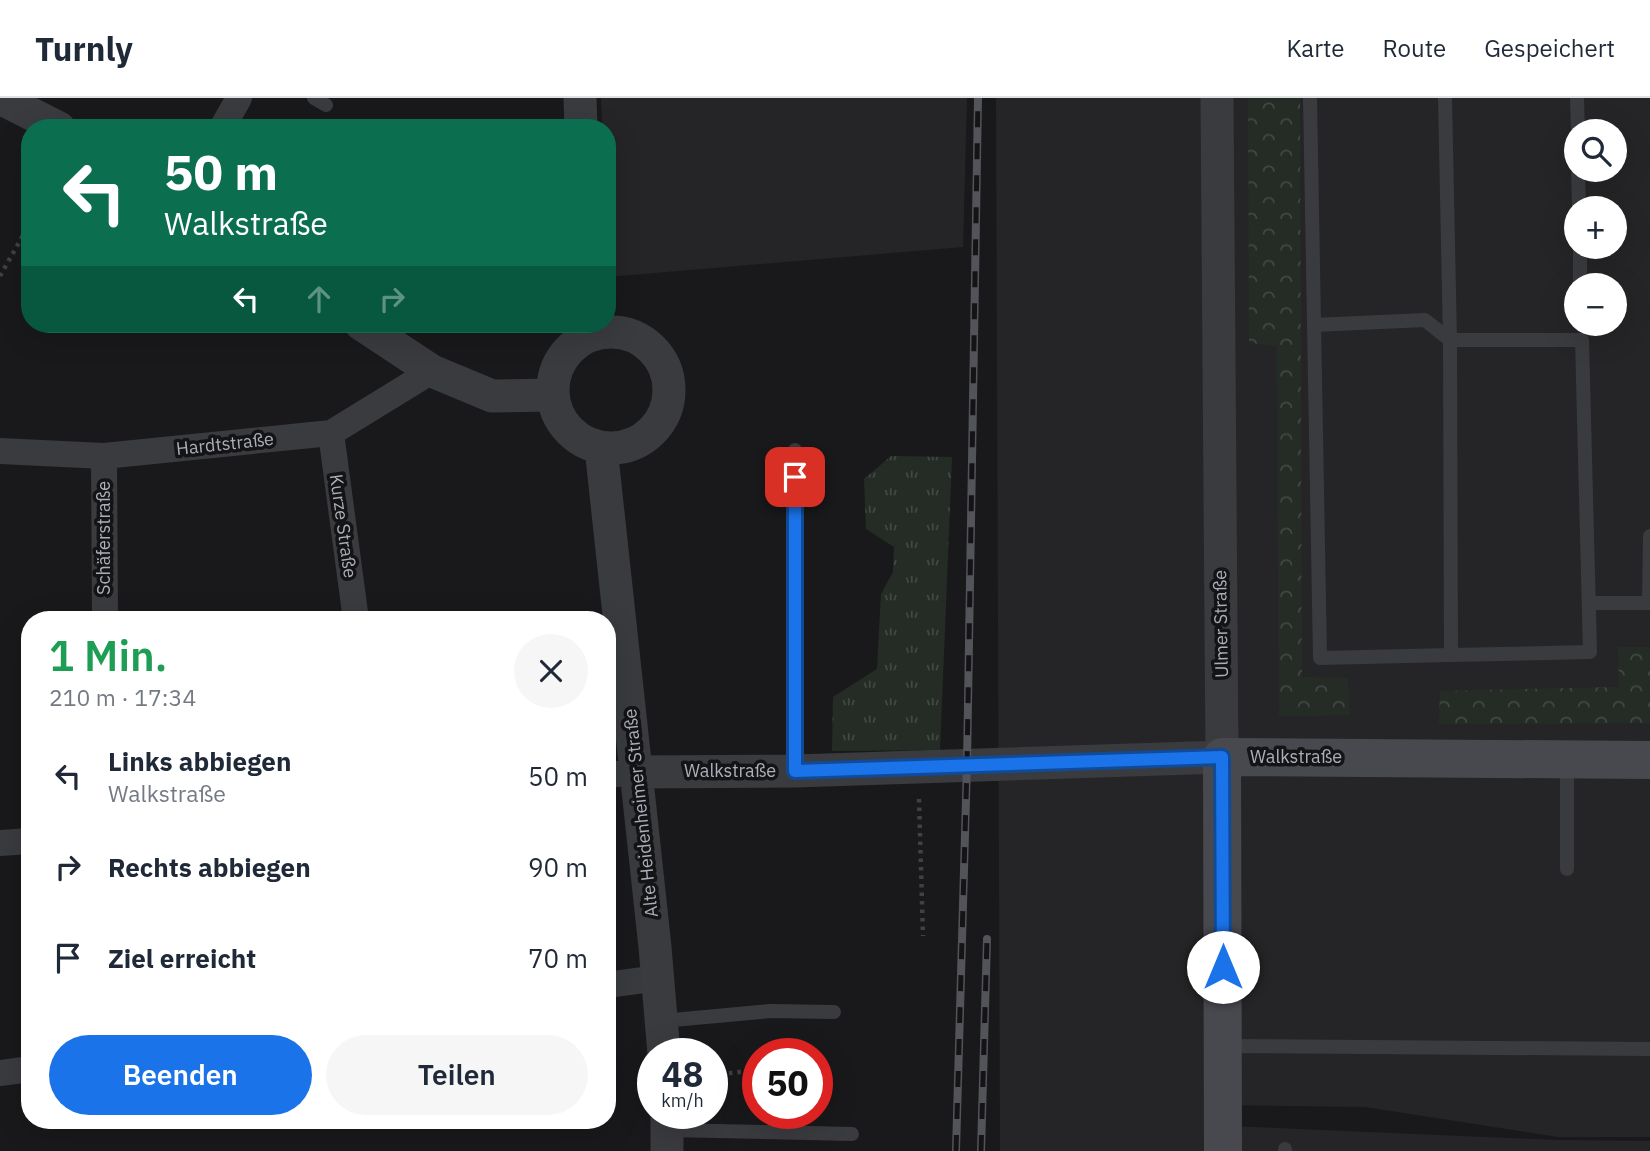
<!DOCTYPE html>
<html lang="de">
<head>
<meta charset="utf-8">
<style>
	body { margin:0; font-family:"IBM Plex Sans",sans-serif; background:#f6f6f7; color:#1f2937; height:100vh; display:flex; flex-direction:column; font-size:26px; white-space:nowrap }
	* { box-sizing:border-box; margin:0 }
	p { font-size:23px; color:#747a83 }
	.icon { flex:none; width:38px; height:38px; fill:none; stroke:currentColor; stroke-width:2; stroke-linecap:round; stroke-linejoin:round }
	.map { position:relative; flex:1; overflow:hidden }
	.details { position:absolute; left:21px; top:513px; width:595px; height:518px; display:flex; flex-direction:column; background:#fff; border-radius:28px; box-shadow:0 7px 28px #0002 }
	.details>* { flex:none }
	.banner { position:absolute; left:21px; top:21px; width:595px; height:214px; border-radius:28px; box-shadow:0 7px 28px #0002; background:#0b6e4f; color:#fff; overflow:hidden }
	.fabs { position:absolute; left:1564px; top:21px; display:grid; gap:14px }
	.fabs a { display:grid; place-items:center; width:63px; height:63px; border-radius:50%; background:#fff; box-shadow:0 7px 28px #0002; font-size:35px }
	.speed { position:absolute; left:637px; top:940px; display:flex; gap:14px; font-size:35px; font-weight:700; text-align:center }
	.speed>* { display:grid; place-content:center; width:91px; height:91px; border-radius:50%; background:#fff; box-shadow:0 7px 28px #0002; line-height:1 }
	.speed small { font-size:18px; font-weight:400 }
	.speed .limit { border:10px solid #d22; background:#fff; color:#111 }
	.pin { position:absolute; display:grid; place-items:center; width:60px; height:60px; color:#fff; margin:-30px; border-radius:14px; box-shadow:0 4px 10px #0006 }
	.me { position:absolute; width:77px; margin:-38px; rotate:0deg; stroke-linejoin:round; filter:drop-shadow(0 0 5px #0008) }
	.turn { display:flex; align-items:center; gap:24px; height:147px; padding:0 28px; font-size:32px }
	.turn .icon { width:91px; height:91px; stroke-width:2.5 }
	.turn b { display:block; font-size:49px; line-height:60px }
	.lanes { display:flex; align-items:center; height:66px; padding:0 28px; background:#0003; justify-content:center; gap:35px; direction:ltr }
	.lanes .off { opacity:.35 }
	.round { display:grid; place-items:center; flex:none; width:74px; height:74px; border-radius:37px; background:#f6f6f7 }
	.summary { display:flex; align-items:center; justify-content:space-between; height:119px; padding:0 28px }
	h1 { font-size:42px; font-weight:600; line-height:52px; color:#1e9e55 }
	.action { display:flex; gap:14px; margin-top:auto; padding:14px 28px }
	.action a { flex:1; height:80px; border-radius:42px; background:#1a73e8; color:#fff; font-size:28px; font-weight:600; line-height:80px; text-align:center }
	.action a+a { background:#f6f6f7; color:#1f2937 }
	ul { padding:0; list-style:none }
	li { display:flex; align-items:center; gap:21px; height:91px; padding:0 28px }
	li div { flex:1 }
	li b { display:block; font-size:26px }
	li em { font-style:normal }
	header { display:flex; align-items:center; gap:42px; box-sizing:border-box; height:98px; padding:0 35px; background:#fff; border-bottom:2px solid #e0e1e3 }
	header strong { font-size:33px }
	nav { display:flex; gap:38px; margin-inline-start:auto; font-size:24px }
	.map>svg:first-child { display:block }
	.built { fill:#252527; fill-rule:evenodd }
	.grass { fill:url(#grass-tufts) }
	.forest { fill:url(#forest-crowns) }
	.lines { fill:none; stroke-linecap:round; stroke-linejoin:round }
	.path { stroke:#404146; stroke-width:4.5; stroke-dasharray:3.5 5; stroke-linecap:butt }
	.service { stroke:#3a3b3f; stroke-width:14 }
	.minor { stroke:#3a3b3f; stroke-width:26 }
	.tertiary { stroke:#3a3b3f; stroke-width:33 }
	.secondary { stroke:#48494f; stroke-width:38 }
	.rail-casing { stroke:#53545a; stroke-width:8 }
	.rail { stroke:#141416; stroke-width:5; stroke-dasharray:16; stroke-linecap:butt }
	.route-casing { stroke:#114b97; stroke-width:18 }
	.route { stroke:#1a73e8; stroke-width:12 }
	.labels { text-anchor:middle; stroke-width:7; stroke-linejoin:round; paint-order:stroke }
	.street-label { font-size:18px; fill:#acafb9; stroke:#141416 }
</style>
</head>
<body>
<header>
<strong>Turnly</strong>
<nav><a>Karte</a><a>Route</a><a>Gespeichert</a></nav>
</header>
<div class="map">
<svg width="1650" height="1053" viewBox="0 0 1650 1053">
	<defs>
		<pattern id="grass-tufts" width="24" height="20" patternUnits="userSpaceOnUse" patternTransform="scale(1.75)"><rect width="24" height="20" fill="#252c26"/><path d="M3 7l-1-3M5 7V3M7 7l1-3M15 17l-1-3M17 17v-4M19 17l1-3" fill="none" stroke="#424843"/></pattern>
		<pattern id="forest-crowns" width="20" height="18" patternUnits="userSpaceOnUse" patternTransform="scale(1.75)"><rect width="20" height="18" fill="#252c26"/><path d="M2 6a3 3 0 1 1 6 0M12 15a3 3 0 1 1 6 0" fill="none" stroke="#424843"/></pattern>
	</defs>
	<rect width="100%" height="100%" fill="#19191b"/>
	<path class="built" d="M601,0H967L963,149L607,179V30H602Z
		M996,0H1650V1039H1558L1365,1009L1215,1007L1213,1053H1000ZM1577,33H1615V72H1577ZM1577,110H1615V149H1577ZM1577,187H1615V226H1577Z
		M1229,1028L1557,1042L1650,1043V1053H1229Z"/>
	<path class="grass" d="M891,358L952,359L940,652L832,653L833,599L877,571L881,496L893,474L894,449L866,431L864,381Z"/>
	<path class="forest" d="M1248,0H1300L1302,579L1348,580L1350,617L1279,618L1277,248L1249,245Z
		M1618,549H1650V625L1439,626L1440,593L1619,589Z"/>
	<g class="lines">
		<path class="path" d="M0,178L30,125
			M919,701L923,838
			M712,977L757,972"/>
		<path class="service" d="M314,0L326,7
			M1310,0L1320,560L1451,557L1450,242L1445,0
			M1577,0L1578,33
			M1578,72L1579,110
			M1580,149V187
			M1314,227L1425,222L1450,242H1582L1590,554L1451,557
			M1589,505H1650
			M1649,505L1650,438
			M1567,664V771
			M795,673V352
			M662,923L771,913L834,914
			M1224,948L1650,951
			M668,1032L852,1036
			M1285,1053V1051"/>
		<path class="minor" d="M222,30L239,0
			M331,335L356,522
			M0,353L104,358L331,335L432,273
			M104,358L105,522
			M607,677L637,674
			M0,745L30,743
			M607,887L658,880
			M0,975L30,971"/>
		<path class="tertiary" d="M0,0L59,30
			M580,0L581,30
			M361,226L432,273L492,298L552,297
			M553 292a58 58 0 1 1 116 0a58 58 0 1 1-116 0Z
			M601,350L655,849L664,956
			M637,674L795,673L1222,659L1217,0
			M667,1015V1053"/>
		<path class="secondary" d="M1223,1053L1222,659L1650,662"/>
		<defs>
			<path id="rail" d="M956,1053L967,666L978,0
				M981,1053L987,841"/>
		</defs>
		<use href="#rail" class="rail-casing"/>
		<use href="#rail" class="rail"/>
	</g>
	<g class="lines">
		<defs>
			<path id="route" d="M795,379V673L1222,659L1223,869"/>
		</defs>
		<use href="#route" class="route-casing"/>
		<use href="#route" class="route"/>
	</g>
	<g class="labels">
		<g class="street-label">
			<text transform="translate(225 346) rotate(-6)" y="6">Hardtstraße</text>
			<text transform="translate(343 428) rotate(82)" y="6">Kurze Straße</text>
			<text transform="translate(104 440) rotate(-90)" y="6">Schäferstraße</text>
			<text transform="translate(1221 526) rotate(-91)" y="6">Ulmer Straße</text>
			<text x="1296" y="665">Walkstraße</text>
			<text x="730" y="679">Walkstraße</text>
			<text transform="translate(641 715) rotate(-96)" y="6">Alte Heidenheimer Straße</text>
		</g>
	</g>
</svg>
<div class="fabs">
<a><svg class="icon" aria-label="search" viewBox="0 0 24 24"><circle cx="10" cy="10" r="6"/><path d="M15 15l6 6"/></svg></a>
<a>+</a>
<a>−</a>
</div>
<div class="speed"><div>48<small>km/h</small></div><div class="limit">50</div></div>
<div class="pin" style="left:795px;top:379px;background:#d93025"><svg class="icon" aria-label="arrive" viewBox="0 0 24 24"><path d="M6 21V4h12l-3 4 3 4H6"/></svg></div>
<svg class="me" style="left:1223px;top:869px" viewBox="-20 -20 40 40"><circle r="19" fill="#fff"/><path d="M0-13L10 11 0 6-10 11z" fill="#1a73e8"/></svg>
<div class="banner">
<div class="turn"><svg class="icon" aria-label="left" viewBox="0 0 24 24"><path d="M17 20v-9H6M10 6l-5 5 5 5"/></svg><div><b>50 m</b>Walkstraße</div></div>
<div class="lanes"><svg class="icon" aria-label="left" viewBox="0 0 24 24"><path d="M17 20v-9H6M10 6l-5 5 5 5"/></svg><svg class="icon off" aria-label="ahead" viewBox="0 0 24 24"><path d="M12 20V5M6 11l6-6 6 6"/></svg><svg class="icon off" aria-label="right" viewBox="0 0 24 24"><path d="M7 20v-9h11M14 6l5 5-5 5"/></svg></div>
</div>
<section class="details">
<div class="summary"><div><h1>1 Min.</h1><p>210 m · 17:34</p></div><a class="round"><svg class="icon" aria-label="close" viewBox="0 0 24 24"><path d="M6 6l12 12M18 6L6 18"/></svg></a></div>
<ul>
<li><svg class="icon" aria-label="left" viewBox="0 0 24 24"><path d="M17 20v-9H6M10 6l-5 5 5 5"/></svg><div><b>Links abbiegen</b><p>Walkstraße</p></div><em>50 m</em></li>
<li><svg class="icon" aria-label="right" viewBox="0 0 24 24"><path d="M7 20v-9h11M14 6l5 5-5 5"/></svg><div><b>Rechts abbiegen</b></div><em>90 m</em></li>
<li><svg class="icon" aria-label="arrive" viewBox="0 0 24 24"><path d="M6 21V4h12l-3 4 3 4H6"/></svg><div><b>Ziel erreicht</b></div><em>70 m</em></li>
</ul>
<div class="action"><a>Beenden</a><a>Teilen</a></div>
</section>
</div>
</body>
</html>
